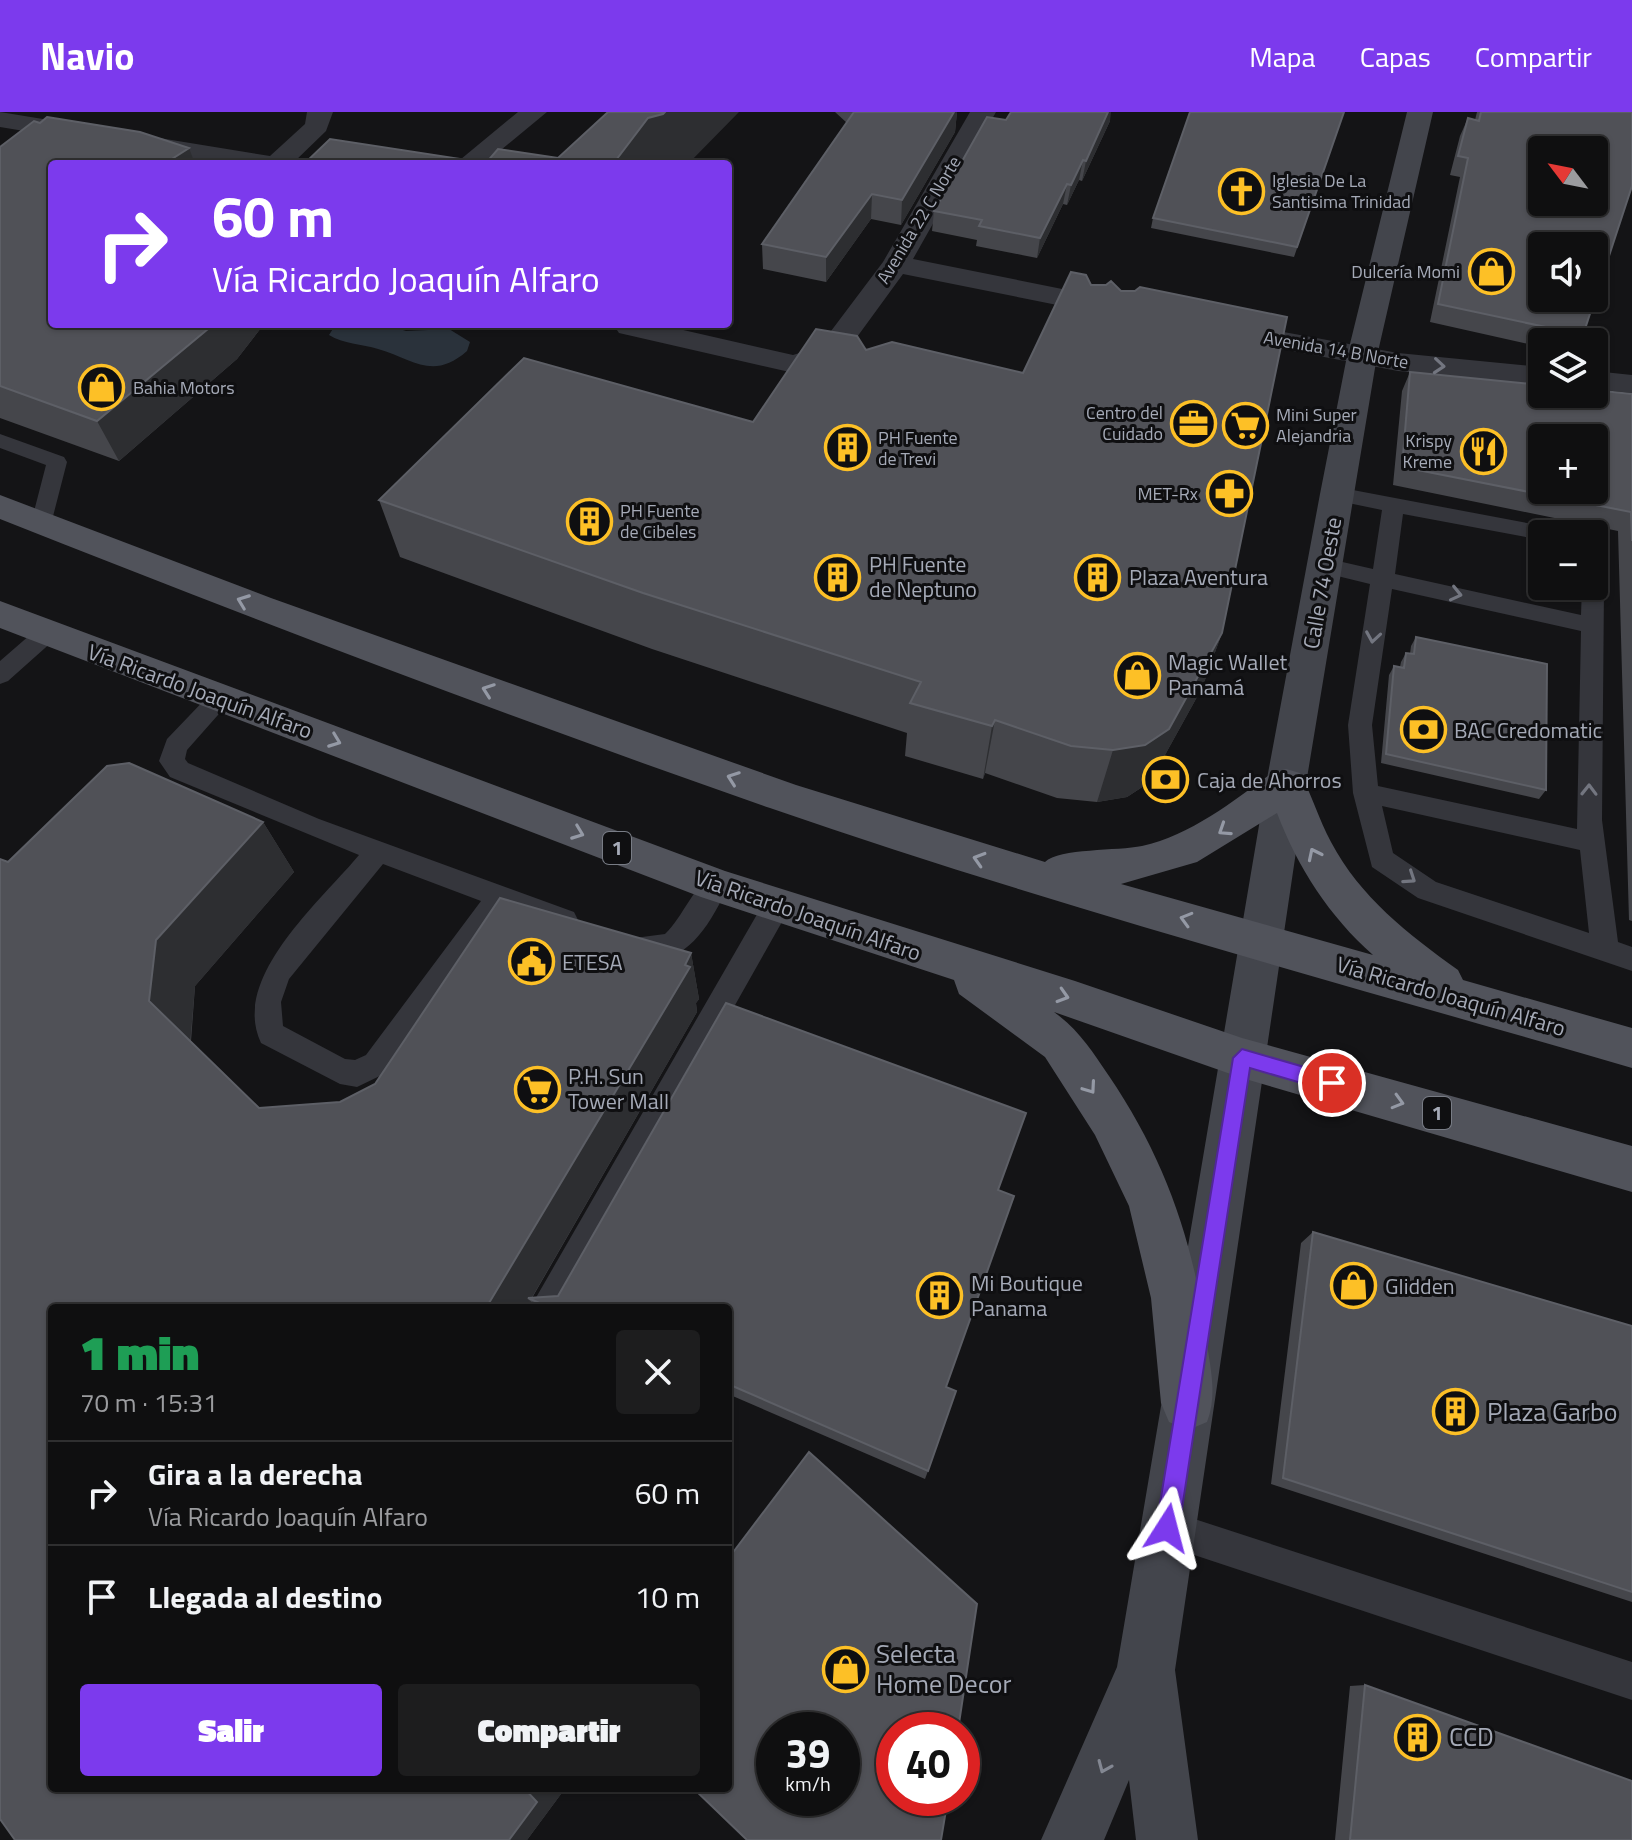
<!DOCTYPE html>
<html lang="es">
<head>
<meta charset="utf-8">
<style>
	body { margin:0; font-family:"Titillium Web",sans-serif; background:#1d1d1e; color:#f1f3f6; height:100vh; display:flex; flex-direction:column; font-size:30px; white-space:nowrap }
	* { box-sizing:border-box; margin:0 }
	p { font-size:26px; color:#9b9c9f }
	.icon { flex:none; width:44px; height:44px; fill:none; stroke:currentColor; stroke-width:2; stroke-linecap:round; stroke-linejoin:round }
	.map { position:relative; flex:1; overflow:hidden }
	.side { position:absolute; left:48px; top:1192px; width:684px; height:488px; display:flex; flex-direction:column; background:#0f0f10; border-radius:8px; box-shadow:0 2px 6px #0004,0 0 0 2px #2f2f30 }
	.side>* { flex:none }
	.guide { position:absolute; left:48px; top:48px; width:684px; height:168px; border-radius:8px; box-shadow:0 2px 6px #0004,0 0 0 2px #2f2f30; background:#7c3aed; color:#fff; overflow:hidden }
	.needle { width:52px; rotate:302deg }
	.buttons { position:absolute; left:1528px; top:24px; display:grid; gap:16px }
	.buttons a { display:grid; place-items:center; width:80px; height:80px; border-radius:8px; background:#0f0f10; box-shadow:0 2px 6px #0004,0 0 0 2px #2f2f30; font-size:40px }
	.speed { position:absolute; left:756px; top:1600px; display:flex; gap:16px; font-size:40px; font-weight:700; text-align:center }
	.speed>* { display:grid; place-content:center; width:104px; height:104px; border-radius:50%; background:#0f0f10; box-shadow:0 2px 6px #0004,0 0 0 2px #2f2f30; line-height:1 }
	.speed small { font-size:20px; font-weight:400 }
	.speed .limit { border:12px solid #d22; background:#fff; color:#111 }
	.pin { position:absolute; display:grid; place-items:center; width:68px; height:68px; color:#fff; margin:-34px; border:4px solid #fff; border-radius:50%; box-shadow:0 2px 8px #0007 }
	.me { position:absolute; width:88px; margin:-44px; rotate:9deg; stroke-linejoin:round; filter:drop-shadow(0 0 6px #0008) }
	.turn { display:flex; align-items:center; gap:28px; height:168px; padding:0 32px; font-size:36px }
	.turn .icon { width:104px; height:104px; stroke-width:2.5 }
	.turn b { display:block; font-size:56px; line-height:68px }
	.round { display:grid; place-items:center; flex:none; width:84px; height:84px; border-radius:8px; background:#1d1d1e }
	.overview { display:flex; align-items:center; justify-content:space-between; height:136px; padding:0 32px }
	h1 { font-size:48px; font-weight:800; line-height:60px; color:#1e9e55 }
	.button { display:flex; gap:16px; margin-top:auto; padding:16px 32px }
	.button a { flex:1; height:92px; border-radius:8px; background:#7c3aed; color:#fff; font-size:32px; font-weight:800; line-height:92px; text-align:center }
	.button a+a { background:#1d1d1e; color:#f1f3f6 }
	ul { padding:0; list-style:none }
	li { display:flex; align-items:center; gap:24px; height:104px; padding:0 32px; border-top:2px solid #2f2f30 }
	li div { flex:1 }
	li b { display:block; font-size:30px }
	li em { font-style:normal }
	header { display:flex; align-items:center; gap:48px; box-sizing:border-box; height:112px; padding:0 40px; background:#7c3aed; color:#fff }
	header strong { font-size:38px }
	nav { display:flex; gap:44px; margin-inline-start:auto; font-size:28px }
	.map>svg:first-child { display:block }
	.water { fill:#2a323b }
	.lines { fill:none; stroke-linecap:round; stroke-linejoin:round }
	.lane { fill:#35363c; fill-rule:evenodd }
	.street { fill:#35363c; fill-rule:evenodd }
	.secondary { fill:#43454c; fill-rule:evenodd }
	.primary { fill:#51535b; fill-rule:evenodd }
	.wall { fill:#45464b }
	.shaded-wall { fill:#2d2e31 }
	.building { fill:#505157; stroke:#5d5f66; stroke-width:2; fill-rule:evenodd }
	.oneway { stroke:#737680 }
	.oneway2 { stroke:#9499a5 }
	.oneway3 { stroke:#838792 }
	.route { fill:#7c3aed; stroke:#51269a; stroke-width:2 }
	.labels { text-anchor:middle; stroke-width:6; stroke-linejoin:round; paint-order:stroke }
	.far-poi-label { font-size:18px; fill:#a5aab7; stroke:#0f0f11; text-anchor:start }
	.far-street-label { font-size:18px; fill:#a5aab7; stroke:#0f0f11 }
	.shield { fill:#0f0f11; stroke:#787c85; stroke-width:2 }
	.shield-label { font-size:20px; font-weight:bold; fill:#a5aab7 }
	.poi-label { font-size:22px; fill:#a5aab7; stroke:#0f0f11; text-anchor:start }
	.street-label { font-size:22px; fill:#a5aab7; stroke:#0f0f11 }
	.near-poi-label { font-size:26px; fill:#a5aab7; stroke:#0f0f11; text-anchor:start }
</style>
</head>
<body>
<header>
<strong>Navio</strong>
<nav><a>Mapa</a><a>Capas</a><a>Compartir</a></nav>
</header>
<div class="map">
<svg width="1632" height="1728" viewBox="0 0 1632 1728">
	<rect width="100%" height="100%" fill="#141416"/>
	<path class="water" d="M336,212H384L406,219L449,217L470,230L467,239C433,269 413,247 378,237C362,232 343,232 329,223Z"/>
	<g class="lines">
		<path class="lane" d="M0,322L64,345L67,350L50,416L42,418L31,411L46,353L0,336Z
			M1337,375L1548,415L1559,422H1542V428L1403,402L1395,462L1581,503L1582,474H1594V466L1601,468L1604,474L1602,708L1618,830L1632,835V859L1418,786L1372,755L1353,681L1348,613L1370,472L1317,459L1314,454L1325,446L1373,457L1382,398L1329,387L1326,382ZM1392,477L1581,519L1577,717L1378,674L1372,613ZM1382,694L1580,738L1589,821L1436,770L1393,741Z
			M46,514L58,522L54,528L8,569L0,572V549L38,516Z
			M221,577L230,580L233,586L187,638L185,647L188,651L319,707L574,800L578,808L574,816L564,819L505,798L386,961L357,975L340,972L261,931C230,866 320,790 359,743L170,665L159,649L167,627L212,580ZM383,752L481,789L366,943L355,948L345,947L283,914L281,890L289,867Z
			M716,762L725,765L729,773C708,816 683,863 627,843L623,835L627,827L665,822C683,806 695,769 716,762Z
			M777,782L787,785L791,793L787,801L564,1196H530L767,785Z
			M1167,1398L1632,1550V1588L1167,1434L1154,1429L1149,1416L1154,1403Z"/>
		<path class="street" d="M0,0L270,44L305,12L307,0H333L326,19L292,52H224L0,15Z
			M518,0H547L484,52H455Z
			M970,0H996L913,147L1127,190L1132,196L1127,202L1117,205L903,162L841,247L794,261L619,221L615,215L617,212H657L793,243L819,235L883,150Z
			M1224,209L1398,241L1542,255V273L1398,259L1213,224L1209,218L1213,212Z
			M1594,259L1632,263V281L1594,277Z"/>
		<path class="secondary" d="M1407,0H1433L1377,244L1354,382L1306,672L1175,1558L1198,1728H1136L1129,1668L1104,1728H1041L1117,1555L1266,672L1320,382L1347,244Z"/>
		<path class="primary" d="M0,383L271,486L796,673L1045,750C1059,736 1118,739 1142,734C1191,723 1232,690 1272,661L1286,657L1300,661C1312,683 1319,708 1331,730C1360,785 1408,822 1458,858L1463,868L1632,916V956C1344,872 1053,794 770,696C511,606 255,508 0,407ZM1277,701C1298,756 1329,804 1373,843L1121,772L1197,750Z
			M0,489L725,759L1075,869L1242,926L1632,1034V1080L1242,966L1054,900C1079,918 1092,939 1109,964C1166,1048 1195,1133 1207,1232C1211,1259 1217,1284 1207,1310L1188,1318L1169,1310L1161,1291L1151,1186L1129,1094L1095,1023L1045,945L959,882L954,868L701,785L0,516Z"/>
	</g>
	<path class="wall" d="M835,0H957L955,20L901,113L871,107L826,170L763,157L762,132L847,11Z
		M1344,0L1294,145L1151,116L1153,106Z
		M1477,0H1632L1583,223L1579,230H1542V235L1430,210L1460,65L1450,63L1460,24L1468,6L1475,8Z
		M1006,8L1110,9L1082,69L1079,68L1067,93L1063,92L1037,146L976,134L977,128L932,119L934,99Z
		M0,35L52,52V212H259L261,216L237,247L119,349L0,306Z
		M866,238L1222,521L1202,576L1150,670L1127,685L1097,690L1057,686L985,661L983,667L905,644L907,621L652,537L400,445L379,388L753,310Z
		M1410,260L1632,282V809L1629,808L1618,419L1393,373L1402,279Z
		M1416,525L1546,678L1539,687L1381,651L1389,563L1394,554L1400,555L1401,550L1406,541L1410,542L1411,534Z
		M263,710L294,760L195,874L191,929L259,996L340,990L691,841L699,887L696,891L697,900L532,1186L558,1184L998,1078L946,1275L928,1359L925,1367L728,1282V1196H535L530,1189L526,1196H52L561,1682L527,1728H15L8,750Z
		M1313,1120L1632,1214V1490L1271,1372L1301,1131Z
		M1365,1573L1632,1728H1335L1350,1574Z"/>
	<path class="shaded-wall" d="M665,0H739L688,52H613L648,6Z
		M954,0H957L955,20L901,113L902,88Z
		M1108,0H1111L1110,9L1082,69L1086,49Z
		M189,36L195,52H164Z
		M1083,48L1079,68L1067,93L1071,73Z
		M1067,72L1063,92L1037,146L1040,126Z
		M872,82L871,107L826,170V145Z
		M214,212H259L261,216L237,247L119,349L97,309Z
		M1222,521L1202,576L1150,670L1127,685L1097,690L1113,638Z
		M995,608L985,661L983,667L992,614Z
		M263,710L294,760L195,874L190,933L149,889L156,828Z
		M691,841L699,887L696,891L697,900L531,1187L528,1186L530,1189L526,1196H486Z
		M524,1676H555L561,1682L527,1728H509Z"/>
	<path class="building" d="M608,0H665L663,2L648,6L613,52H304L330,27L486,51L498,37L558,46Z
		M854,0H954L902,88L872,82L826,145L762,132Z
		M1011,0H1108L1086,49L1083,48L1071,73L1067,72L1040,126L979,114L982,108L934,99L987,5L1006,8Z
		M1190,0H1344L1297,135L1153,106Z
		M1481,0H1632V74L1583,223L1438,192L1468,46L1458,44L1468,6L1479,9ZM1542,38H1594V90H1542ZM1542,134H1594V186H1542Z
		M47,5L140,20L189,36L164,52H52V212H214L97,309L0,274V35L34,9L40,11Z
		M1071,160L1086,163L1091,173H1106L1111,169L1121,179H1135L1140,175L1287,205L1222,521L1169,617L1145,633L1113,638L1071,634L995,608L992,614L910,591L921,570L643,481L379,388L524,246L753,310L816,217L857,224L866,238L892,230L1023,261Z
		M1410,260L1542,273V282H1594V278L1632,282V429L1631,400L1402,355ZM1542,326H1594V378H1542Z
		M1416,525L1547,552L1546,678L1386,642L1394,554L1404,556L1406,541L1414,542Z
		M129,651L263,710L156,828L149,889L259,996L340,990L375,972L500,786L691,841L685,853L690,855L486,1196H52V1676H524L537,1690L509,1728H15L0,1707V747L8,750L107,654Z
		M726,891L1026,1001L998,1078L1014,1084L946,1275L956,1279L928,1359L728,1272V1196H551L528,1186L558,1184Z
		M1313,1120L1632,1214V1480L1283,1366Z
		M809,1340L977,1492L958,1618H894V1686H948L941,1728H747L693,1676H728V1447ZM774,1618H842V1686H774Z
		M1365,1573L1632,1669V1728H1350Z"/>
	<defs><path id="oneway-chevron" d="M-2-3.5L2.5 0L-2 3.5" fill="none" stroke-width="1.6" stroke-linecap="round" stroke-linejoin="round" transform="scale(2)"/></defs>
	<g class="oneway">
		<use href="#oneway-chevron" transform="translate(1439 254) rotate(5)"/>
		<use href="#oneway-chevron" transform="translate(1456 482) rotate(13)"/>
		<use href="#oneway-chevron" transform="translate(1373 525) rotate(99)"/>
		<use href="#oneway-chevron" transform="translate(1589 678) rotate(-89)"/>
		<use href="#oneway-chevron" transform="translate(1410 766) rotate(34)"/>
	</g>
	<g class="oneway2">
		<use href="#oneway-chevron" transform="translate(243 489) rotate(-159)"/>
		<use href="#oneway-chevron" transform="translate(488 578) rotate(-160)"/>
		<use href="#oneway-chevron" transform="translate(335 629) rotate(21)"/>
		<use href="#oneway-chevron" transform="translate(733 666) rotate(-160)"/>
		<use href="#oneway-chevron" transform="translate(1224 718) rotate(147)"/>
		<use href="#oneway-chevron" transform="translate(578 721) rotate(21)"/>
		<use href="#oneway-chevron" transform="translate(1314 742) rotate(-116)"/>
		<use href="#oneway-chevron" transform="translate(979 747) rotate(-163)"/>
		<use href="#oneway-chevron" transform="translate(1186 807) rotate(-164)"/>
		<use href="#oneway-chevron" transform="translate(1063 884) rotate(17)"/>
		<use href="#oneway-chevron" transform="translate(1090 976) rotate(55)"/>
		<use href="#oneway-chevron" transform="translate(1398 990) rotate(16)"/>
	</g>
	<use class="oneway3" href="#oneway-chevron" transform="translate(1104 1655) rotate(113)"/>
	<path class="route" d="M1242,937L1332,963L1342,971L1332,980L1250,956L1179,1416L1175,1424L1167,1428L1159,1424L1156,1416L1233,946Z"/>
	<defs>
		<symbol id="church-ring" viewBox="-11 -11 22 22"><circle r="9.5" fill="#0f0f11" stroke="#fdc026" stroke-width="1.5"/><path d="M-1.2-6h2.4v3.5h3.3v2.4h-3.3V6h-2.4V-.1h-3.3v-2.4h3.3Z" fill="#fdc026"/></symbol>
		<symbol id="shop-ring" viewBox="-11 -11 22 22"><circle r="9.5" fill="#0f0f11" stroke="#fdc026" stroke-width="1.5"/><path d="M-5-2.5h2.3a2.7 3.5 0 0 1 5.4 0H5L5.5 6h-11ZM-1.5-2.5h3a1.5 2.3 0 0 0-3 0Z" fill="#fdc026"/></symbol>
		<symbol id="office-ring" viewBox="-11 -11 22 22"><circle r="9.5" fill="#0f0f11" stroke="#fdc026" stroke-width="1.5"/><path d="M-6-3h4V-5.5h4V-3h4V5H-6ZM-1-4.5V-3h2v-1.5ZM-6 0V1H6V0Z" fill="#fdc026"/></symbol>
		<symbol id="supermarket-ring" viewBox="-11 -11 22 22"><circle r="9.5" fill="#0f0f11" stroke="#fdc026" stroke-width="1.5"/><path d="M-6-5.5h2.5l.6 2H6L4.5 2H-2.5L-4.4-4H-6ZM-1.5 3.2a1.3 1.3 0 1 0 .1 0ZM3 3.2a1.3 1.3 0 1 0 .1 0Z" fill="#fdc026"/></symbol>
		<symbol id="building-ring" viewBox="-11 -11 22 22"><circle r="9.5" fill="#0f0f11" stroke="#fdc026" stroke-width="1.5"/><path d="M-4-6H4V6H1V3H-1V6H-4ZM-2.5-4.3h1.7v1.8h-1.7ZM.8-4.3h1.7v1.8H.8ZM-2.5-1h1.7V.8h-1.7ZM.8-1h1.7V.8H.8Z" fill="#fdc026"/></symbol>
		<symbol id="restaurant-ring" viewBox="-11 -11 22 22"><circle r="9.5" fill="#0f0f11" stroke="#fdc026" stroke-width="1.5"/><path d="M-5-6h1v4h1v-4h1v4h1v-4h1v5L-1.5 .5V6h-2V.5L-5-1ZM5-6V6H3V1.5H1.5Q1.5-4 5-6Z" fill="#fdc026"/></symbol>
		<symbol id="pharmacy-ring" viewBox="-11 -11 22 22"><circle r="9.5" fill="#0f0f11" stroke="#fdc026" stroke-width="1.5"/><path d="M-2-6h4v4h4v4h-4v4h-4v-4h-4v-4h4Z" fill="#fdc026"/></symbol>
		<symbol id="bank-ring" viewBox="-11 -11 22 22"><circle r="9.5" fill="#0f0f11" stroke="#fdc026" stroke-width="1.5"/><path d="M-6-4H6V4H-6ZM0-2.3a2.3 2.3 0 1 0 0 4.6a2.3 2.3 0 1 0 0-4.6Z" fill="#fdc026"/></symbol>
		<symbol id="civic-ring" viewBox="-11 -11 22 22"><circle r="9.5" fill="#0f0f11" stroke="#fdc026" stroke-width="1.5"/><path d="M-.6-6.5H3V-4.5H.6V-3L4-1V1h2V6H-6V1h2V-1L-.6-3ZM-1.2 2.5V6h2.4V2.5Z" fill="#fdc026"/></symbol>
	</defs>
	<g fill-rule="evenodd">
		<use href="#church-ring" x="1216" y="54" width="51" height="51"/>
		<use href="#shop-ring" x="1466" y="134" width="51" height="51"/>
		<use href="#shop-ring" x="76" y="250" width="51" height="51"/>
		<use href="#office-ring" x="1168" y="286" width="51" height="51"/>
		<use href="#supermarket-ring" x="1220" y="288" width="51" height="51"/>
		<use href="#building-ring" x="822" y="310" width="51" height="51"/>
		<use href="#restaurant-ring" x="1458" y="314" width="51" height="51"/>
		<use href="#pharmacy-ring" x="1204" y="356" width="51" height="51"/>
		<use href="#building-ring" x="564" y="384" width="51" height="51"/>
		<use href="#building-ring" x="812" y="440" width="51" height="51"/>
		<use href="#building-ring" x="1072" y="440" width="51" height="51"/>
		<use href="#shop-ring" x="1112" y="538" width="51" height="51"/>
		<use href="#bank-ring" x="1398" y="592" width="51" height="51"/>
		<use href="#bank-ring" x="1140" y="642" width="51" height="51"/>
		<use href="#civic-ring" x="506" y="824" width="51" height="51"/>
		<use href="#supermarket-ring" x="512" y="952" width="51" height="51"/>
		<use href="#shop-ring" x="1328" y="1148" width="51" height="51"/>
		<use href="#building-ring" x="914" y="1158" width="51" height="51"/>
		<use href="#building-ring" x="1430" y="1274" width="51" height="51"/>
		<use href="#shop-ring" x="820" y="1532" width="51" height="51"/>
		<use href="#building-ring" x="1392" y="1600" width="51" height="51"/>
	</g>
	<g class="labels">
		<g class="far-poi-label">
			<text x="1272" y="75">Iglesia De La<tspan x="1272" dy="21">Santisima Trinidad</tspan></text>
			<text x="1460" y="166" text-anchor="end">Dulcería Momi</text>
			<text x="133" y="282">Bahia Motors</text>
			<text x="1163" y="307" text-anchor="end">Centro del<tspan x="1163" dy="21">Cuidado</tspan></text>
			<text x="1276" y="309">Mini Super<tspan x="1276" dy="21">Alejandria</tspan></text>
			<text x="878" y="332">PH Fuente<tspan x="878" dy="21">de Trevi</tspan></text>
			<text x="1452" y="335" text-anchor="end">Krispy<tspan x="1452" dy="21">Kreme</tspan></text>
			<text x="1198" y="388" text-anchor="end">MET-Rx</text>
			<text x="620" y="405">PH Fuente<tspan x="620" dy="21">de Cibeles</tspan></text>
		</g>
		<g class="far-street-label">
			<text transform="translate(919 108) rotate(-59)" y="6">Avenida 22 C Norte</text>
			<text transform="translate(1336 238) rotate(10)" y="6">Avenida 14 B Norte</text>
		</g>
		<g class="shield">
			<rect x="603" y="720" width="28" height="32" rx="6"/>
			<rect x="1423" y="985" width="28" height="32" rx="6"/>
		</g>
		<g class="shield-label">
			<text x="617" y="743">1</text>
			<text x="1437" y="1008">1</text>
		</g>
		<g class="poi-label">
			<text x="869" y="460">PH Fuente<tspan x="869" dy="25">de Neptuno</tspan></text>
			<text x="1129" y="473">Plaza Aventura</text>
			<text x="1168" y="558">Magic Wallet<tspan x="1168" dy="25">Panamá</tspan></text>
			<text x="1454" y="626">BAC Credomatic</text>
			<text x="1197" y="676">Caja de Ahorros</text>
			<text x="562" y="858">ETESA</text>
			<text x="568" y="972">P.H. Sun<tspan x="568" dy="25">Tower Mall</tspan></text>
			<text x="971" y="1179">Mi Boutique<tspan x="971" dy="25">Panama</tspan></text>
			<text x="1385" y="1182">Glidden</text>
		</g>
		<g class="street-label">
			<text transform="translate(1322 471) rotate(-80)" y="8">Calle 74 Oeste</text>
			<text transform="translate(200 579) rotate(20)" y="8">Vía Ricardo Joaquín Alfaro</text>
			<text transform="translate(808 803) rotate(19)" y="8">Vía Ricardo Joaquín Alfaro</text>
			<text transform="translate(1451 884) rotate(16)" y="8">Vía Ricardo Joaquín Alfaro</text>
		</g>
		<g class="near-poi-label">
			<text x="1487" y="1309">Plaza Garbo</text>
			<text x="876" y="1551">Selecta<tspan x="876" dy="30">Home Decor</tspan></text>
			<text x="1449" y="1634">CCD</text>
		</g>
	</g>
</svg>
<div class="buttons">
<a><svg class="needle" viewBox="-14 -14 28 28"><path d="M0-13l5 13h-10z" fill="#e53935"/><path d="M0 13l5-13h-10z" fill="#9b9c9f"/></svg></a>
<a><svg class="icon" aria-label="sound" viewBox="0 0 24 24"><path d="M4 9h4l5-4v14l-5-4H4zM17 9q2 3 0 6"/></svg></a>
<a><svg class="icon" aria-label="layers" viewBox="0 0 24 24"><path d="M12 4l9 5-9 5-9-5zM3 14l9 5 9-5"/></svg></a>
<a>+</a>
<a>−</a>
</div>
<div class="speed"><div>39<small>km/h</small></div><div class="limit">40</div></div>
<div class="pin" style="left:1332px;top:971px;background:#d93025"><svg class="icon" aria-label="arrive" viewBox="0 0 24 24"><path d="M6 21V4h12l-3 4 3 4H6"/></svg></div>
<svg class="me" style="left:1167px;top:1416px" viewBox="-20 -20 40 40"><path d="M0-17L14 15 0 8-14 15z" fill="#7c3aed" stroke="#fff" stroke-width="4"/></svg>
<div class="guide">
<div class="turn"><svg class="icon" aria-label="right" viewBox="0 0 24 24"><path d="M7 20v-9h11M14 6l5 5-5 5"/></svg><div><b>60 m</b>Vía Ricardo Joaquín Alfaro</div></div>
</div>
<section class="side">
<div class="overview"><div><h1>1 min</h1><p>70 m · 15:31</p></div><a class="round"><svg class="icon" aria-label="close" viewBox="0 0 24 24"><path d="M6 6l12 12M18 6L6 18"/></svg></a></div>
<ul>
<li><svg class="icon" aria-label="right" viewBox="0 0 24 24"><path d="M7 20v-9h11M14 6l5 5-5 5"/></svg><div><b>Gira a la derecha</b><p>Vía Ricardo Joaquín Alfaro</p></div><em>60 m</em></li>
<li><svg class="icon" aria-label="arrive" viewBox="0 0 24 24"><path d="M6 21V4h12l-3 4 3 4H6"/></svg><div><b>Llegada al destino</b></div><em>10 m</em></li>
</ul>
<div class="button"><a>Salir</a><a>Compartir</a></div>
</section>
</div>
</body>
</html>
